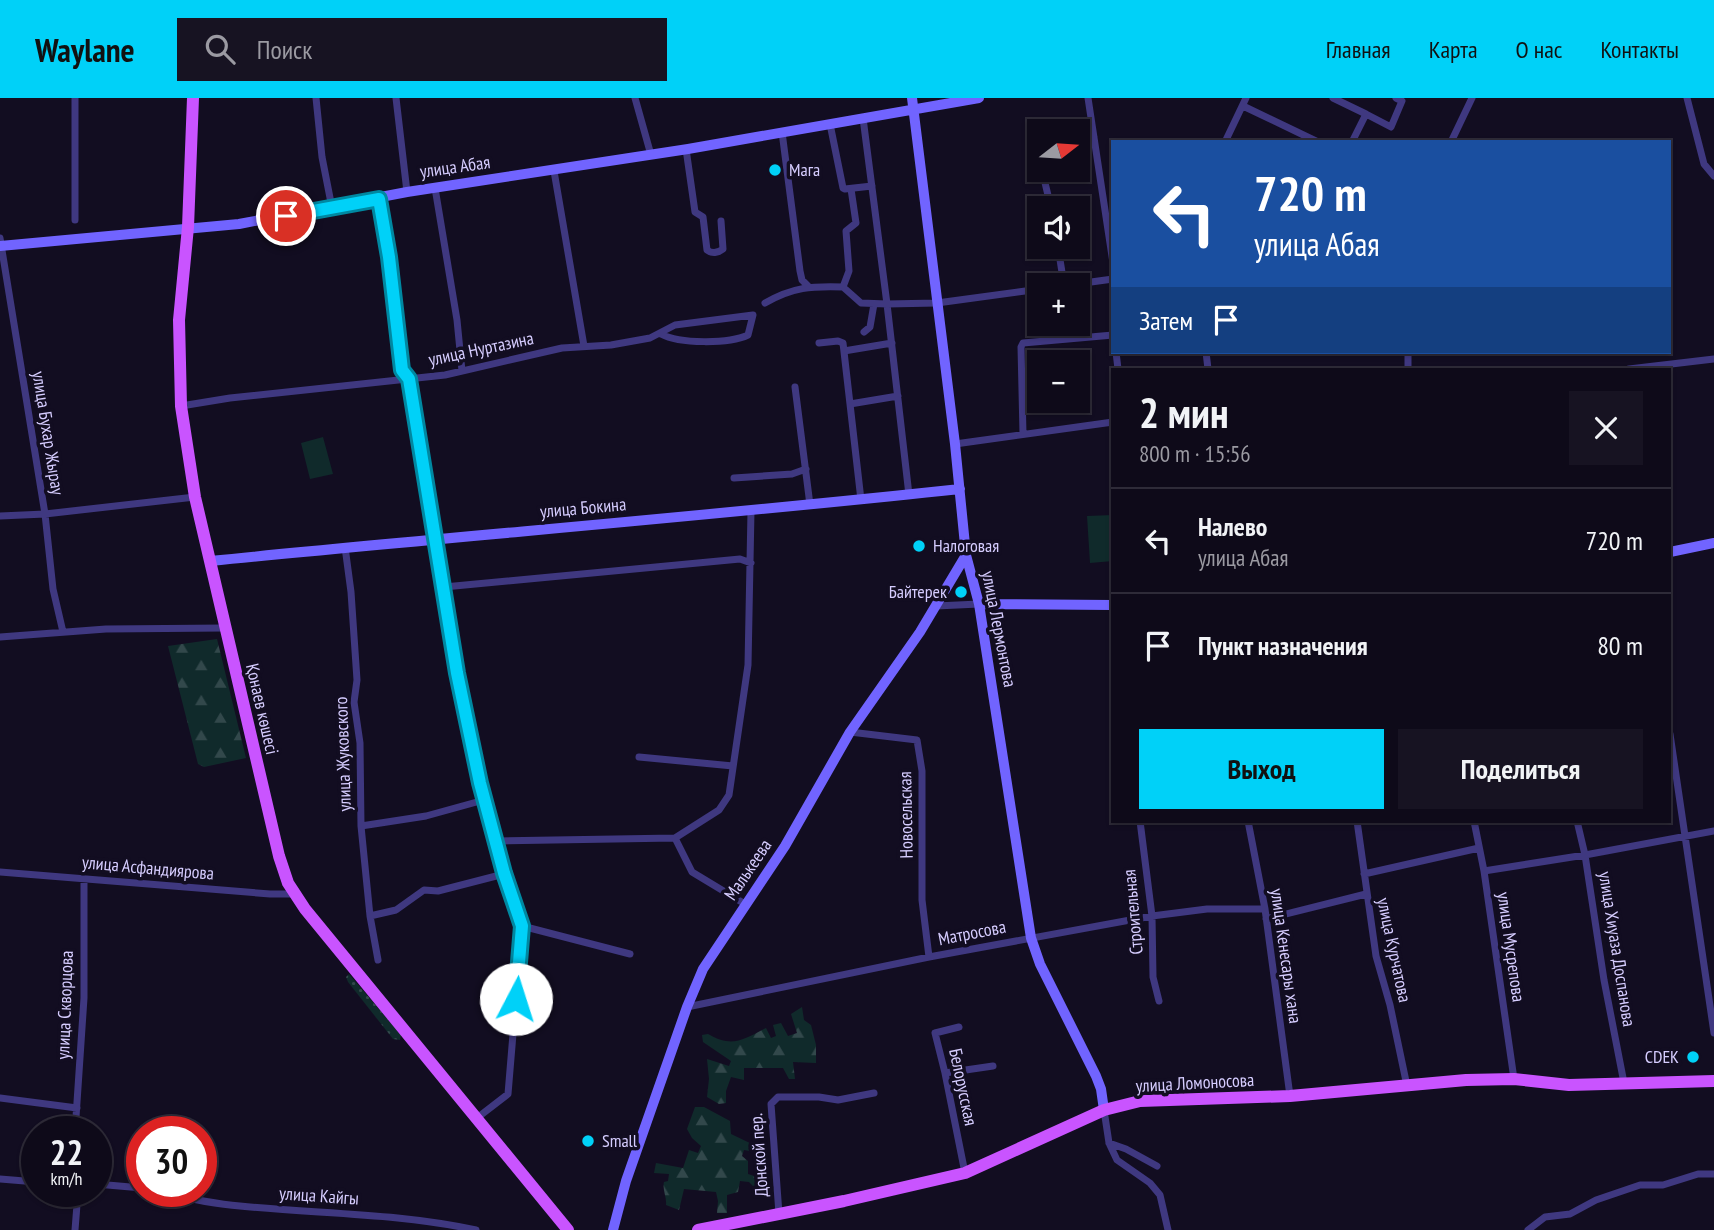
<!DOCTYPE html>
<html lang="ru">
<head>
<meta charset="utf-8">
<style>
	body { margin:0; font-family:"PT Sans Narrow",sans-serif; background:#171322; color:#f1f3f6; height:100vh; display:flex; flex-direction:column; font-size:26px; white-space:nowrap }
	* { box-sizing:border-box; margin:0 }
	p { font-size:23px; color:#9b9aa2 }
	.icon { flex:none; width:38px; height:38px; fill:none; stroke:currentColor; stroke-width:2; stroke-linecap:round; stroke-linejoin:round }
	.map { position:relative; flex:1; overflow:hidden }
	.details { position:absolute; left:1111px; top:270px; width:560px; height:455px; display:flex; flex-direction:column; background:#0e0a19; border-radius:0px; box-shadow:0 2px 5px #0004,0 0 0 2px #2e2b38 }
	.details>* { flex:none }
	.guide { position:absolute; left:1111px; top:42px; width:560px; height:214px; border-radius:0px; box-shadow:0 2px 5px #0004,0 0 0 2px #2e2b38; background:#1a4fa0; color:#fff; overflow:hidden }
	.needle { width:46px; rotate:73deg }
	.fabs { position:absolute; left:1027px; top:21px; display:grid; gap:14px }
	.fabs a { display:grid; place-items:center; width:63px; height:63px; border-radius:0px; background:#0e0a19; box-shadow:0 2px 5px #0004,0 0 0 2px #2e2b38; font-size:35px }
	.speed { position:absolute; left:21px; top:1018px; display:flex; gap:14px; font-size:35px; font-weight:700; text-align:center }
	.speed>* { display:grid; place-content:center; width:91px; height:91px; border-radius:50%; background:#0e0a19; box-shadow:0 2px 5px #0004,0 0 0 2px #2e2b38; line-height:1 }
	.speed small { font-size:18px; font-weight:400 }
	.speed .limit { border:10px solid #d22; background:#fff; color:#111 }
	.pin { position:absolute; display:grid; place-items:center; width:60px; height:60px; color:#fff; margin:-30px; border:4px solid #fff; border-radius:50%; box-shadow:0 2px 7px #0007 }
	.me { position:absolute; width:77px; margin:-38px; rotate:5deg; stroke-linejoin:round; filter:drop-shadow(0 0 5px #0008) }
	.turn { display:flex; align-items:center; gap:24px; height:147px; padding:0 28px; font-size:32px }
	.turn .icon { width:91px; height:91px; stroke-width:2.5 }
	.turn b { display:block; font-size:49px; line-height:60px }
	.then { display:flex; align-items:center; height:66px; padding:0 28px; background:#0003; gap:14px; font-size:26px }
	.round { display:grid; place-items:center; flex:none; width:74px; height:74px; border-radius:0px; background:#171322 }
	.headline { display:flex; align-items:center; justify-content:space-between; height:119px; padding:0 28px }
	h1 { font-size:42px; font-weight:700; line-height:52px }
	.cta { display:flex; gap:14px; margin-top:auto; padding:14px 28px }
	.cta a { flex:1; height:80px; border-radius:0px; background:#00d1f8; color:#111; font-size:28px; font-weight:700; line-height:80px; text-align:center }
	.cta a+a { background:#171322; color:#f1f3f6 }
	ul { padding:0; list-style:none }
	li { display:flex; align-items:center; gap:21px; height:105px; padding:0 28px; border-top:2px solid #2e2b38 }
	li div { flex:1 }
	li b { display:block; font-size:26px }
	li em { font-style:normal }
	header { display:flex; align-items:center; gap:42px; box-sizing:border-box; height:98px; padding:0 35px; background:#00d1f8; color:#111 }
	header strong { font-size:33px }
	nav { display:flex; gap:38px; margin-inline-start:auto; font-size:24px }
	.search { width:490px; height:63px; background:#171322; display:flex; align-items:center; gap:18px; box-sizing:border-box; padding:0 24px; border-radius:0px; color:#9b9aa2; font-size:26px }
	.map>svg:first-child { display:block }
	.grass { fill:url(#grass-dots) }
	.forest { fill:url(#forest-firs) }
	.green { fill:#102a2b }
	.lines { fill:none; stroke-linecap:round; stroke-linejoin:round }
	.street { stroke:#3f3880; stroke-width:7 }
	.secondary { stroke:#7164ff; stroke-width:10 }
	.primary { stroke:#c954ff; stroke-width:12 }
	.route-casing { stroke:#0088a1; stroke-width:18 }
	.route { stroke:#00d1f8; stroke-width:12 }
	.poi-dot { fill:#00d1f8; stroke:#120d21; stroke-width:2.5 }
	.labels { text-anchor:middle; stroke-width:7; stroke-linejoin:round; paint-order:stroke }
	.street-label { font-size:18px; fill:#d6cdff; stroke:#120d21 }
	.poi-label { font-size:18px; fill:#d6cdff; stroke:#120d21; text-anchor:start }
</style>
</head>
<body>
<header>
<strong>Waylane</strong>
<div class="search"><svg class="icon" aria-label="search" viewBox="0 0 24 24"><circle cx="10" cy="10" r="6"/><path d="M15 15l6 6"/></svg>Поиск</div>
<nav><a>Главная</a><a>Карта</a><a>О нас</a><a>Контакты</a></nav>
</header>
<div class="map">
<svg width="1714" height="1132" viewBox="0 0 1714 1132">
	<defs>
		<pattern id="grass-dots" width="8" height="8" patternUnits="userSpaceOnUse" patternTransform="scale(1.75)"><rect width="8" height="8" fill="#102a2b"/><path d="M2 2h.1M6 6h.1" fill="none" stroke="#32484b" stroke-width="1.8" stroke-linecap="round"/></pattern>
		<pattern id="forest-firs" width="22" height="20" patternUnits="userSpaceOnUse" patternTransform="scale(1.75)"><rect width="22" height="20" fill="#102a2b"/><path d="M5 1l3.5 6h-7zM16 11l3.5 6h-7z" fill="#32484b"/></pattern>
	</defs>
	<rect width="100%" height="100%" fill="#120d21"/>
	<path class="grass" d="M349,876L401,937L400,942L393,941L348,884L346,879Z"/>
	<path class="forest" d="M217,541L246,660L204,669L198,666L168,548Z
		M802,909L804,922L811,927L816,947V965L793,964L795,981H789L783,970H744V982L731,979L726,993V1005L719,1006L707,999L709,981L707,961L729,968L731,963L703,944L702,937L708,936C732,950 743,942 766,930L771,940L776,938L773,927L781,925L788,938L797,935L791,916Z
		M695,1009H704L730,1023L731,1036L756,1048L755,1054L744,1052L742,1058L748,1063V1076L754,1078L757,1087L753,1088L749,1084L740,1083L738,1094L727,1097V1115H717L718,1103L716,1094L684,1091L679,1112L666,1107C667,1099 662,1091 664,1084L668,1083L669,1076L654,1075L656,1065L683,1070L689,1052L698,1055L701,1048L692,1040L687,1031Z"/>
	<path class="green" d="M323,339L333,376L310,381L301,345Z
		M1113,417V463L1090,465L1087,418Z"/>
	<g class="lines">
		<path class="street" d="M75,0V122
			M316,0L322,59L332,110
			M396,0L407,94
			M635,0L651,57
			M1088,0L1113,165
			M1333,0L1366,16
			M1687,0L1704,66L1714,78
			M1243,8L1318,44
			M863,20L887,206L937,205L1040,191
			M830,26L843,90L845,91L872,88
			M782,34L800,173L802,182L808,188
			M1078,41L1094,39
			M1225,44L1246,0
			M1352,44L1366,16L1391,29L1402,3L1396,0
			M1451,44L1472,0
			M1040,50V63
			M686,51L695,114L703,119L707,152C712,156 718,155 723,151L721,123
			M1042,72L1051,110
			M554,73L584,248
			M435,90L457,222L462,273
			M379,101L389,159L402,272L409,281L457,575L480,686L504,776L522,828L508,996L477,1020
			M0,140L45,416L53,491L63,534
			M1058,149L1064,187
			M1069,187L1113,181
			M843,189L849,173L846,133L856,125L851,91
			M765,205C793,189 811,188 843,189L861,205L887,206L909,397
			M864,234L870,229L874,206
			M819,245L838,243L843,245L861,402
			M844,253L892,245
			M1116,254L1118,271
			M1206,254L1208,271
			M1408,254V271
			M1629,271L1714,261
			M795,289L810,407
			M850,306L898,298
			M181,308L230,300L445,277L562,250L611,247L650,240L675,227L753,217L748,237C729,246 679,246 661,236
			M1023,336L1021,249L1023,245L1113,237
			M955,346L1113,324
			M734,380L792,376L806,371
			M0,418L45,416L195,399
			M345,449L351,494L357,582L354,604L360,645L361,728L370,818L378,862
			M444,489L740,461L751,465
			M936,508L979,506
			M0,539L106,531L224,530
			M850,634L917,642L922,673V802L929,859
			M1670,636L1714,935
			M639,659L733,668
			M1140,723L1152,818L1153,879L1159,903
			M1248,723L1265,811L1290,998
			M1357,723L1376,858L1390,907L1407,988
			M1474,723L1484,773L1514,981
			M1577,723L1585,757L1604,882L1624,985
			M361,728L426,718L484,702
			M675,740L719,712L729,697L748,567L751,413
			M497,743L675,740L692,774L745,806
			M1484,773L1585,757L1714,733
			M0,774L270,796H294
			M1364,776L1479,750
			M370,818L396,812L424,792L438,793L504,776
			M1266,821L1366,796
			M522,828L630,856
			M687,909L929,859L1152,818L1207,811H1265
			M959,929L935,935L945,975L965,1075
			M945,975L993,968
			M0,1000L77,1010
			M1104,1012L1109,1045L1117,1062L1150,1085L1160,1097L1168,1132
			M75,1034L84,900V781
			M1109,1045L1126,1051L1157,1068
			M0,1081L37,1084
			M96,1086L142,1090
			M161,1094C186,1100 214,1106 240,1108C319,1116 398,1115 476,1132
			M779,1116L771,1006L778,999H819L838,1002L874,995
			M75,1132L78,1094
			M1528,1132L1545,1119L1570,1116L1596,1102L1640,1087H1663L1698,1076H1714"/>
		<path class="secondary" d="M912,0L955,346L966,457L979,506L1031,840L1040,866L1096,978L1101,991L1104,1012
			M0,148L239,126L407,94L688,51L979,0
			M1670,454L1714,445
			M210,463C460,438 710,418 960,391
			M979,506L1113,507
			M613,1132L626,1083L687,909L703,871L785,748L850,634L920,534L966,457"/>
		<path class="primary" d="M193,0L188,129L179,222L181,308L195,399L279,758L288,785L305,811L568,1132
			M698,1132L844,1103L965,1075L1104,1012L1140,1003L1290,998L1466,982L1514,981L1569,987L1714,983"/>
	</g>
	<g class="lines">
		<defs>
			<path id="route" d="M286,118L379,101L389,159L402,272L409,281L457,575L480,685L504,775L522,828L516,901"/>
		</defs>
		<use href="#route" class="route-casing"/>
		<use href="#route" class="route"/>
	</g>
	<g class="poi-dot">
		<circle cx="775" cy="72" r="7"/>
		<circle cx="919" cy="448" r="7"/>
		<circle cx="961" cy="494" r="7"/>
		<circle cx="1693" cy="959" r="7"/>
		<circle cx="588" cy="1043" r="7"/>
	</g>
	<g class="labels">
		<g class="street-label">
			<text transform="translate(455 69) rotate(-8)" y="6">улица Абая</text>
			<text transform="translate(481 251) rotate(-12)" y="6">улица Нуртазина</text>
			<text transform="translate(48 335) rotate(81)" y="6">улица Бухар Жырау</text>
			<text transform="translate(583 410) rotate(-5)" y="6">улица Бокина</text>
			<text transform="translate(999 531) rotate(79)" y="6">улица Лермонтова</text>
			<text transform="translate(262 611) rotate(77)" y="6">Қонаев көшесі</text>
			<text transform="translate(343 656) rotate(-92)" y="6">улица Жуковского</text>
			<text transform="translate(906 717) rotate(-91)" y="6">Новосельская</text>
			<text transform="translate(148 770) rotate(5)" y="6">улица Асфандиярова</text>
			<text transform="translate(748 772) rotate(-56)" y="6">Малькеева</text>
			<text transform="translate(1133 814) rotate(-95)" y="6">Строительная</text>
			<text transform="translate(972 835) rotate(-11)" y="6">Матросова</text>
			<text transform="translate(1511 849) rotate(82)" y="6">улица Мусрепова</text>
			<text transform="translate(1617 851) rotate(81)" y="6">улица Хиуаза Доспанова</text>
			<text transform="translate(1394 852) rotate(78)" y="6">улица Курчатова</text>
			<text transform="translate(1286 858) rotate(82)" y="6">улица Кенесары хана</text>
			<text transform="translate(65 907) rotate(-88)" y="6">улица Скворцова</text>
			<text transform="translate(1195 985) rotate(-3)" y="6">улица Ломоносова</text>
			<text transform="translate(963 989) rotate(78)" y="6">Белорусская</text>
			<text transform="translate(759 1057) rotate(-94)" y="6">Донской пер.</text>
			<text transform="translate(319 1098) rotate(4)" y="6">улица Кайгы</text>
		</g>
		<g class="poi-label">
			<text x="789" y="78">Мага</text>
			<text x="933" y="454">Налоговая</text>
			<text x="947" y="500" text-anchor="end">Байтерек</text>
			<text x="1679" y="965" text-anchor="end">CDEK</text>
			<text x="602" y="1049">Small</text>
		</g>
	</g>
</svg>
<div class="fabs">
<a><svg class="needle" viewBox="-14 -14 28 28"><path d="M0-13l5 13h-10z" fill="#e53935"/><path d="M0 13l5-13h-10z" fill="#9b9aa2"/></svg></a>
<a><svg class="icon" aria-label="sound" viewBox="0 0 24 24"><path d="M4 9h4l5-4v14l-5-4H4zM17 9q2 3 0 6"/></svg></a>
<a>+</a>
<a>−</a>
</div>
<div class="speed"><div>22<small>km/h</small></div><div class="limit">30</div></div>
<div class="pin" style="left:286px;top:118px;background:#d93025"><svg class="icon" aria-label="arrive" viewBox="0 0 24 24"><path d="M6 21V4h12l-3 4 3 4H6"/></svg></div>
<svg class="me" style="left:516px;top:901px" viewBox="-20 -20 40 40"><circle r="19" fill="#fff"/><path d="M0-13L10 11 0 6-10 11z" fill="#00d1f8"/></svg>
<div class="guide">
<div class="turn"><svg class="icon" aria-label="left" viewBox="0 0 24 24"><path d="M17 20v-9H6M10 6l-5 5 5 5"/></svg><div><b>720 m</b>улица Абая</div></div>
<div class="then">Затем<svg class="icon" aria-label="arrive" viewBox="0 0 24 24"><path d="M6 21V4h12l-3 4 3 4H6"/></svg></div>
</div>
<section class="details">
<div class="headline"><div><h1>2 мин</h1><p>800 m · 15:56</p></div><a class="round"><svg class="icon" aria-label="close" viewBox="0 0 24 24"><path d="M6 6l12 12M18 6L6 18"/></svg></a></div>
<ul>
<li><svg class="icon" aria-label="left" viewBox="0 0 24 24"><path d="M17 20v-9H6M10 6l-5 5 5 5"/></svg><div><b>Налево</b><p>улица Абая</p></div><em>720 m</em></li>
<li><svg class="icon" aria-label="arrive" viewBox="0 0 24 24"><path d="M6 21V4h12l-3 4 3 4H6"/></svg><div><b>Пункт назначения</b></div><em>80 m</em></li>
</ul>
<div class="cta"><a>Выход</a><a>Поделиться</a></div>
</section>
</div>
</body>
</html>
